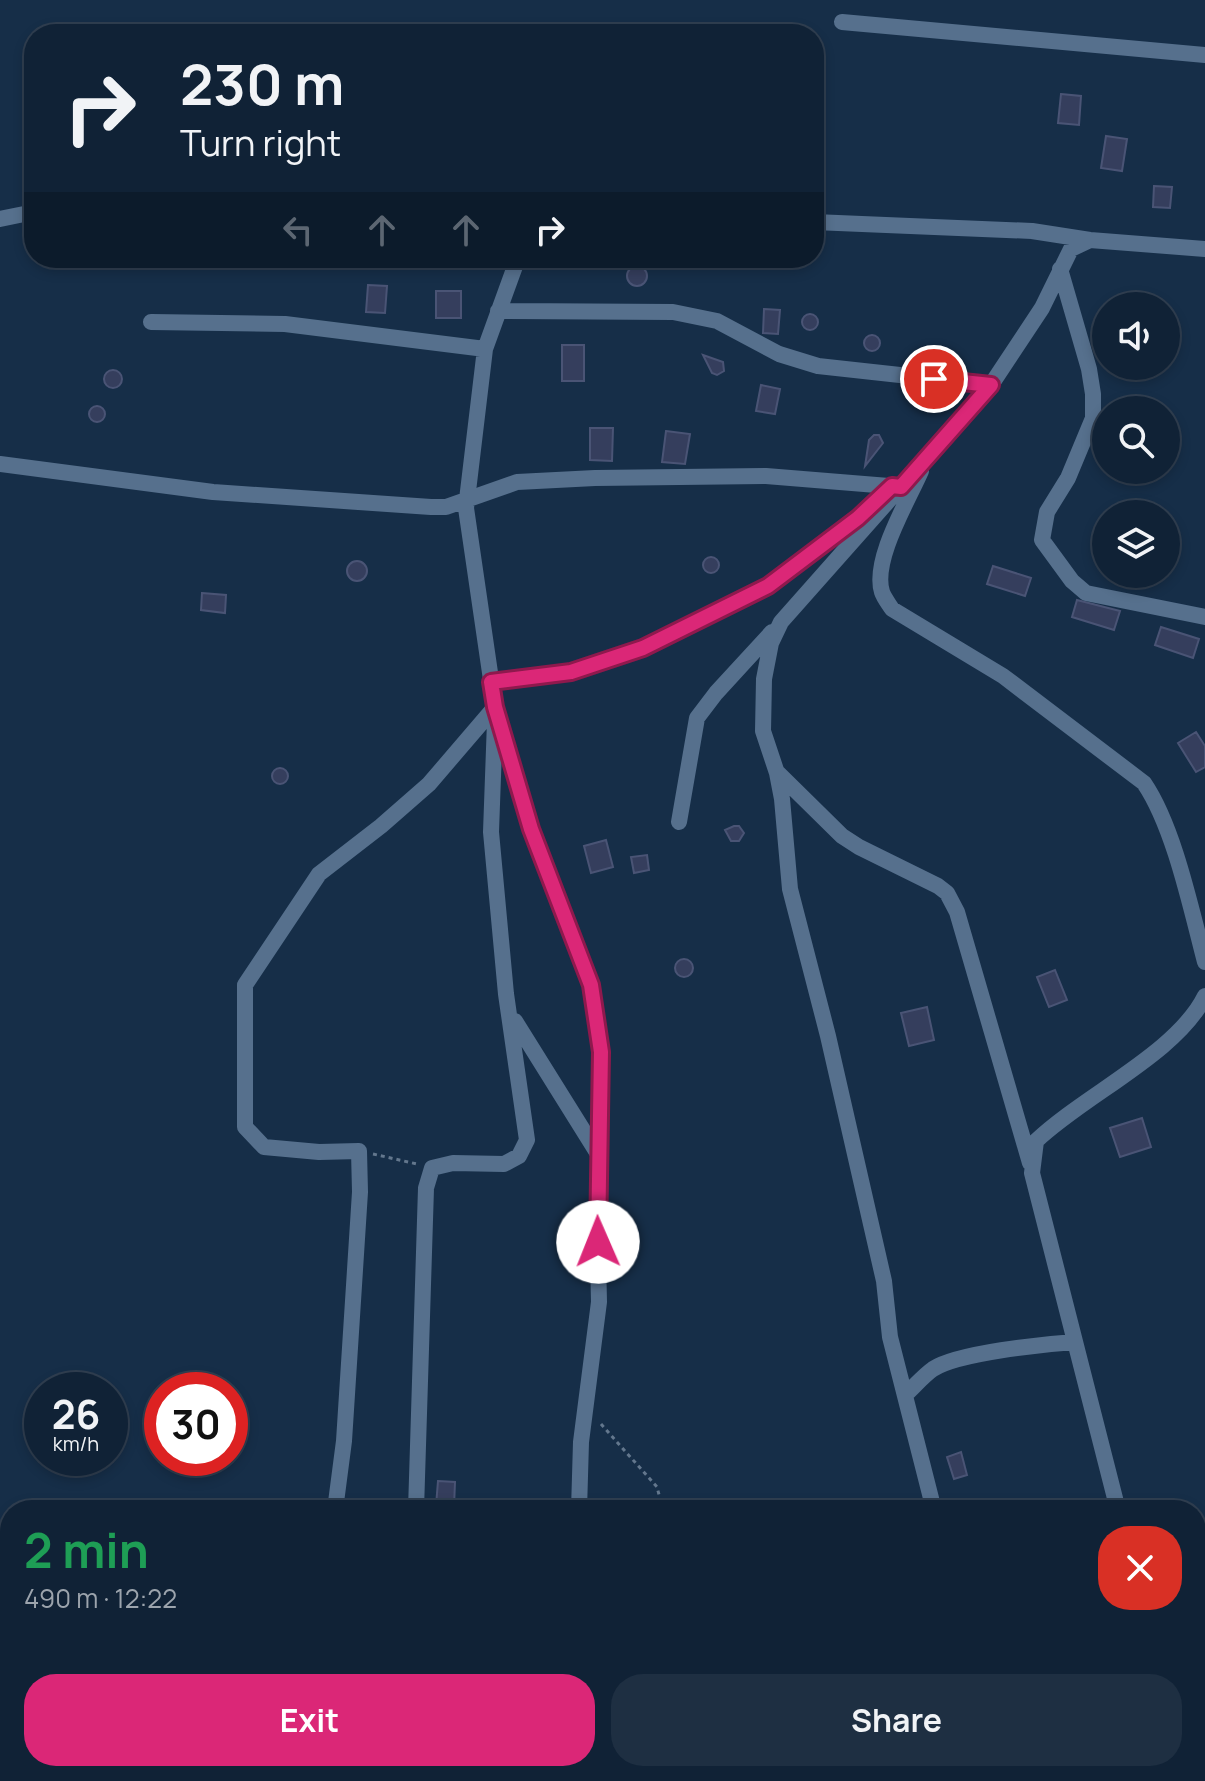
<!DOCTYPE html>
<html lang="en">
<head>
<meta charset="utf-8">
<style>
	body { margin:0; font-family:Manrope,sans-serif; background:#1e2f42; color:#f1f3f6; height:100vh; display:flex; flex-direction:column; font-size:30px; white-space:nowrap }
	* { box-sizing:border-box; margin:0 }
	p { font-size:26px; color:#9ca4ad }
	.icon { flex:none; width:44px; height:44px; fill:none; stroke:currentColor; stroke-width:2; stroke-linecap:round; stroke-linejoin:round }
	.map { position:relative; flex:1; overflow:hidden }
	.sheet { position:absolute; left:0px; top:1500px; width:1206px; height:282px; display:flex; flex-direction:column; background:#102236; border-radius:32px 32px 0 0; box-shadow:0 4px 12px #0003,0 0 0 2px #303f51 }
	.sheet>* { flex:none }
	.banner { position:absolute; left:24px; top:24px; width:800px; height:244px; border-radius:32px; box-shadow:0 4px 12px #0003,0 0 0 2px #303f51; background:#102236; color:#f1f3f6; overflow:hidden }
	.fabs { position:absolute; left:1092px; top:292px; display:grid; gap:16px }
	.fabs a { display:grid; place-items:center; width:88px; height:88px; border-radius:50%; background:#102236; box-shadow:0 4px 12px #0003,0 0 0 2px #303f51; font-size:40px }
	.speed { position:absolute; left:24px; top:1372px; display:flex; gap:16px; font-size:40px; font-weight:700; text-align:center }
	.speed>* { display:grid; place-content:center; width:104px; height:104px; border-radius:50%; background:#102236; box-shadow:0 4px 12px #0003,0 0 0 2px #303f51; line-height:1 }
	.speed small { font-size:20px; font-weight:400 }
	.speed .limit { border:12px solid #d22; background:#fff; color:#111 }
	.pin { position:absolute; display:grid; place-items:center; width:68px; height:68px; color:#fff; margin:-34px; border:4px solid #fff; border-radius:50%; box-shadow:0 2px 8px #0007 }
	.me { position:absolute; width:88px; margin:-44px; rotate:359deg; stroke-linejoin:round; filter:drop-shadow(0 0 6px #0008) }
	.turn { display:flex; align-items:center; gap:28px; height:168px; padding:0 24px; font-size:36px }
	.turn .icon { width:104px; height:104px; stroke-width:2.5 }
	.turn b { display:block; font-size:56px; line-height:68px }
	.lanes { display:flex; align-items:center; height:76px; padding:0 24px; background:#0003; justify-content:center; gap:40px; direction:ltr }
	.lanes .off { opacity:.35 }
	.round { display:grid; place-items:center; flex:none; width:84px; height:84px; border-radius:32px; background:#1e2f42 }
	.headline { display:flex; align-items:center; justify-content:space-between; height:136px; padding:0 24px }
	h1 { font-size:48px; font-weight:700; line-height:60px; color:#1e9e55 }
	.primary-button { display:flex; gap:16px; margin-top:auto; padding:16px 24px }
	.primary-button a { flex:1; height:92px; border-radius:32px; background:#db2777; color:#fff; font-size:32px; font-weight:700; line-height:92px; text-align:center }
	.primary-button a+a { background:#1e2f42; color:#f1f3f6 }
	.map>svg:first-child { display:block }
	.building { fill:#353e5d; stroke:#4a5475; stroke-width:2 }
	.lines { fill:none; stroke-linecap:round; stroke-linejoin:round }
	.path { stroke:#63778d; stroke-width:3; stroke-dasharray:4 4; stroke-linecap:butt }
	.minor { stroke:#56708d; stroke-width:16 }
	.route-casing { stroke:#8e194d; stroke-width:20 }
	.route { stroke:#db2777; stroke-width:14 }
</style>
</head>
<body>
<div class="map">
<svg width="1205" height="1781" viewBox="0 0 1205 1781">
	<rect width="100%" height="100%" fill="#162e48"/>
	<path class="building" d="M1061,94L1081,96L1079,125L1058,123Z
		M1106,136L1127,139L1122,171L1101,168Z
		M1154,186L1172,187L1170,208L1153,207Z
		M627 276a10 10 0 1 1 20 0a10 10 0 1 1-20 0Z
		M368,285L387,286L385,313L366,312Z
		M436,291H461V318H436Z
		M764,309L780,310L778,334L763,333Z
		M802 322a8 8 0 1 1 16 0a8 8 0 1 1-16 0Z
		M864 343a8 8 0 1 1 16 0a8 8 0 1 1-16 0Z
		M562,345H584V381H562Z
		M703,355L723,362L724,371L717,375L712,373Z
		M104 379a9 9 0 1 1 18 0a9 9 0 1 1-18 0Z
		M761,385L780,389L775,414L756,411Z
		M89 414a8 8 0 1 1 16 0a8 8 0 1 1-16 0Z
		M590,428H613L612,461L590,460Z
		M666,431L690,434L685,464L662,462Z
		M874,435H879L883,443L865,466L869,440Z
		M703 565a8 8 0 1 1 16 0a8 8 0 1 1-16 0Z
		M347 571a10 10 0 1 1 20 0a10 10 0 1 1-20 0Z
		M993,566L1031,578L1025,596L987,584Z
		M202,593L226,595L225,613L201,610Z
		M1077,600L1120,611L1114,630L1072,617Z
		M1161,627L1199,639L1193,658L1155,645Z
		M1196,732L1205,746V767L1196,772L1178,743Z
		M272 776a8 8 0 1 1 16 0a8 8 0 1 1-16 0Z
		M734,826H739L744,833L739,841H731L725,830Z
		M606,840L613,867L591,873L584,846Z
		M647,855L649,870L634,873L631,857Z
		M675 968a9 9 0 1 1 18 0a9 9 0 1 1-18 0Z
		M1055,970L1067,1000L1049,1007L1037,977Z
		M927,1007L934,1040L909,1046L901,1013Z
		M1142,1118L1151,1147L1120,1157L1110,1128Z
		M961,1452L967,1475L954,1479L947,1457Z
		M438,1481L455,1482L454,1507L436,1506Z"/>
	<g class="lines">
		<path class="path" d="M373,1154L417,1164
			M601,1424L657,1487L663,1510
			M759,1772L761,1781"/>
		<path class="minor" d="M842,22L1205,55
			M0,219L34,212
			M814,222L1032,231L1090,240L1205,249
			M518,258L485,349L466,508L495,707L531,829L591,985L601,1052L597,1212L599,1302L581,1442L579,1510
			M1060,269L1089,369L1093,394V418L1068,478L1047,512L1042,540L1072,581L1086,593L1205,617
			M498,311L673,312L717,321L779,354L818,366L991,385
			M151,322L285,324L485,349
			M0,464L213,492L431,507H446L517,482L595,478L766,476L901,487
			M921,471C908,501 872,560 882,592C884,598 889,604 892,609L1003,676L1144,783C1174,827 1191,909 1205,962
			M491,682L571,672L643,648L768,586L871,506
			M778,773L842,836L859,847L938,886L947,893L957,912L1030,1163
			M679,822L697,718L716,693L772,632
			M515,1021L598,1154
			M905,1395C914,1387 923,1376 933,1369C957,1353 1044,1344 1075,1342
			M335,1510L344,1441L360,1192L359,1151L319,1152L264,1147L245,1127V985L319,874L381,826L429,784L495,707
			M416,1510L426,1188L432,1168L453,1163L504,1164L519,1156L527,1140L506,994L491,832L495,721
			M934,1510L890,1337L884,1281L828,1036L790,889L782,799L777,773L763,731L764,679L771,643L781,622L991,385L1042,308L1071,249L1090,240
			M1118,1510L1032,1173L1036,1141C1084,1095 1177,1053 1205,996
			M1196,1756L1205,1780
			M1002,1772L1005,1781
			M252,1781L255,1772
			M423,1781L441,1772
			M512,1781L517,1772"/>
	</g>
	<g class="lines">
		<defs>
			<path id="route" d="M598,1242L601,1052L591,985L531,829L495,707L491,682L571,672L643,648L768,586L858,518L892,486L901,487L991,385L934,379"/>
		</defs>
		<use href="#route" class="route-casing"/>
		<use href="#route" class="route"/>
	</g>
</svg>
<div class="fabs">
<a><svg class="icon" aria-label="sound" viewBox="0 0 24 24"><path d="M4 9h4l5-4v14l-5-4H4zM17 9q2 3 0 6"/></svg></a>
<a><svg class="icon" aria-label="search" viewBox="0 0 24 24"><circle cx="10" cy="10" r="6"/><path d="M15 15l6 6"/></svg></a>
<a><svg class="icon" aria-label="layers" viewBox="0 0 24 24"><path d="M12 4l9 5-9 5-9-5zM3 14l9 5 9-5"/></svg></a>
</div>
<div class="speed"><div>26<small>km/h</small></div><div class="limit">30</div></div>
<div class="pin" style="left:934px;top:379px;background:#d93025"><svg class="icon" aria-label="arrive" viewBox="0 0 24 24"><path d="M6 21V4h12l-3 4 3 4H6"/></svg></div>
<svg class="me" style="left:598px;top:1242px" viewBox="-20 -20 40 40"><circle r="19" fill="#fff"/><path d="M0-13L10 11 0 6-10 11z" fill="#db2777"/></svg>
<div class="banner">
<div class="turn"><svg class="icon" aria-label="right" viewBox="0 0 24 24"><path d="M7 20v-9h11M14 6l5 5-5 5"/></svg><div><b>230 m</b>Turn right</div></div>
<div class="lanes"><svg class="icon off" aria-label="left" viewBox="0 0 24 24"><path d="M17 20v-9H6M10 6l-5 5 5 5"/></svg><svg class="icon off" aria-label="ahead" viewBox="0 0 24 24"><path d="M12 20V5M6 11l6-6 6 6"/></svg><svg class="icon off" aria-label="ahead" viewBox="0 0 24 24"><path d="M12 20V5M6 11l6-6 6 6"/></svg><svg class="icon" aria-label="right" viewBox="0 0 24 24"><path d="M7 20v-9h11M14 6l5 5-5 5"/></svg></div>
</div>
<section class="sheet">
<div class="headline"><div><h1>2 min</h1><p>490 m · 12:22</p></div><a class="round" style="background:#d93025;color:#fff"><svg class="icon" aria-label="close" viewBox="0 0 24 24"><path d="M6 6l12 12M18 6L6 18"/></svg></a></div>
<div class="primary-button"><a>Exit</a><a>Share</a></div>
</section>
</div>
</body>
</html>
